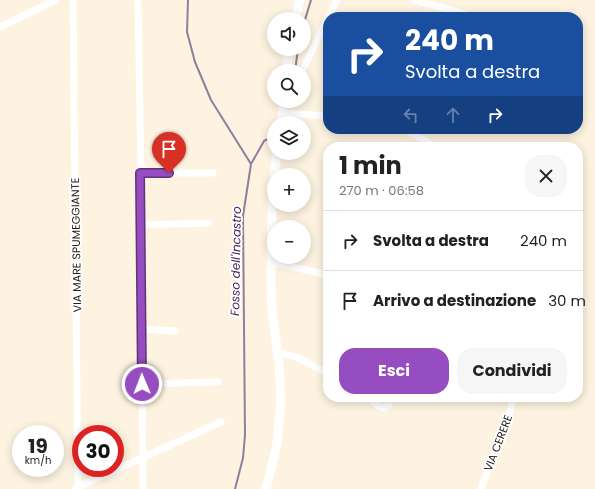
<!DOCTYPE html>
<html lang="it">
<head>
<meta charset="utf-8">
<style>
	body { margin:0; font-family:Poppins,sans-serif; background:#f6f6f6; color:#222; height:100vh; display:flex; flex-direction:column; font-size:15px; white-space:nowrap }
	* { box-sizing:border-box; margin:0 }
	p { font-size:13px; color:#767676 }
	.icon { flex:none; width:22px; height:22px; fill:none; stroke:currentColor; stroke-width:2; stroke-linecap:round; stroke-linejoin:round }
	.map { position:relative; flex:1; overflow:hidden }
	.side { position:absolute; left:323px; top:142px; width:260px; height:260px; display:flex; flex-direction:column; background:#fff; border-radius:16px; box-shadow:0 2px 10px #0003 }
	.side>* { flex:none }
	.guide { position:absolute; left:323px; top:12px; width:260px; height:122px; border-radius:16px; box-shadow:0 2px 10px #0003; background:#1a4fa0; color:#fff; overflow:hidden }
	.controls { position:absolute; left:267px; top:12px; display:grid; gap:8px }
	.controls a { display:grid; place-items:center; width:44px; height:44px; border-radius:50%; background:#fff; box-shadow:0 2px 10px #0003; font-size:20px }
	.speed { position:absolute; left:12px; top:425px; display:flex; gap:8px; font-size:20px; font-weight:700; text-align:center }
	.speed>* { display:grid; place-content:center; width:52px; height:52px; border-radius:50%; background:#fff; box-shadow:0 2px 10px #0003; line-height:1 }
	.speed small { font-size:10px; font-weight:400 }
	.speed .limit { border:6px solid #d22; background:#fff; color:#111 }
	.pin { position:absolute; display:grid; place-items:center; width:34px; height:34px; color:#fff; margin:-41px -17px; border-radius:50% 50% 50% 0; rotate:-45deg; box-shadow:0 0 4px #0007 }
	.pin .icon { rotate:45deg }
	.me { position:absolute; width:44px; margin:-22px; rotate:359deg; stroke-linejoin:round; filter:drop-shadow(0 0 3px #0008) }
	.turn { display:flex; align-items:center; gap:14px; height:84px; padding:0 16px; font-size:18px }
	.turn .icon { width:52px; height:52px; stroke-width:2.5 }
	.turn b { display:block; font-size:28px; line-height:34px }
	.lanes { display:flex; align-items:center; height:38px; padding:0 16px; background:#0003; justify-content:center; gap:20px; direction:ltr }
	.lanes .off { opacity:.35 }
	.round { display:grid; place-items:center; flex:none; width:42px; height:42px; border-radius:16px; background:#f6f6f6 }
	.summary { display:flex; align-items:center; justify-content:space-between; height:68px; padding:0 16px }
	h1 { font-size:24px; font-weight:700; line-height:30px }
	.primary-button { display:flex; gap:8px; margin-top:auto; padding:8px 16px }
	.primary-button a { flex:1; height:46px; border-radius:16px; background:#964dc0; color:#fff; font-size:16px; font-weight:700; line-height:46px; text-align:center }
	.primary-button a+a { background:#f6f6f6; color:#222 }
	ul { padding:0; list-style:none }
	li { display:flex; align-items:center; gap:12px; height:60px; padding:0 16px; border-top:1px solid #e0e0e0 }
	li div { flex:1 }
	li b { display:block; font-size:15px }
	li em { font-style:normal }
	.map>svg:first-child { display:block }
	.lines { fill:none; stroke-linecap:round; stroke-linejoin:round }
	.stream { stroke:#927d9d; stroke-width:2 }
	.minor { stroke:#fff; stroke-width:7 }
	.major { stroke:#fff; stroke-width:9 }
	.route-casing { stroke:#62327d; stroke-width:10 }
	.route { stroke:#964dc0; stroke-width:7 }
	.labels { text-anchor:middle; stroke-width:4; stroke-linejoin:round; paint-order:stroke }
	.street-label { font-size:11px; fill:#242019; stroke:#fff }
	.water-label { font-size:12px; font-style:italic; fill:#421d56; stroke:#fff }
</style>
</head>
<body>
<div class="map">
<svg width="595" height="489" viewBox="0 0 595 489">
	<rect width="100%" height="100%" fill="#fdf3e0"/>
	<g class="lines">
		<path class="stream" d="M188,0L187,32L195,62L211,100L251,164L243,216L245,435L243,458L235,489
			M304,23L311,0
			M295,71L298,49
			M251,164L264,141L274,136"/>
		<path class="minor" d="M73,0L78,489
			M138,0L141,173L143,489
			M414,0L468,15
			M328,17L337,0
			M0,27L56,0
			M302,71L328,18
			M283,110L282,113L328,116
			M405,129L436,147
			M141,173H213
			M141,225L209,223
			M272,262L328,275
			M142,329L175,331
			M278,352L299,358L328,374
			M142,384L218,382
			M367,397L380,407L384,408L389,405L387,397
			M76,488L221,422
			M481,489C491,458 508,429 513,397"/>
		<path class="major" d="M295,19L300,0
			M286,71L289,49
			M281,123L284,101
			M274,175L277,153
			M266,489L277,444L281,402L279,364L272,311L271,286L272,208L274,180"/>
	</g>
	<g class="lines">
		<defs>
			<path id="route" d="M142,384L140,173H169"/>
		</defs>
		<use href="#route" class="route-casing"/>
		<use href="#route" class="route"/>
	</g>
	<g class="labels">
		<g class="street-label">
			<text transform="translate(76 245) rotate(-91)" y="4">VIA MARE SPUMEGGIANTE</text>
			<text transform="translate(498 443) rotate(-69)" y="4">VIA CERERE</text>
		</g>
		<g class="water-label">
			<text transform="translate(236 261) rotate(-89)" y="4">Fosso dell'Incastro</text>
		</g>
	</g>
</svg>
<div class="controls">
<a><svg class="icon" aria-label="sound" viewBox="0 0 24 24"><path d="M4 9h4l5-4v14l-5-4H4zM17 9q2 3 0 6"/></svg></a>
<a><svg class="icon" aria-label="search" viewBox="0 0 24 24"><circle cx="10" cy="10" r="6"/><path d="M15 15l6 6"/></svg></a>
<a><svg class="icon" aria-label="layers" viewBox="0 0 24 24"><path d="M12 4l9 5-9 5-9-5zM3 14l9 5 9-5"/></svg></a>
<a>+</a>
<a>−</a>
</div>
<div class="speed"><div>19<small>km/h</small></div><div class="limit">30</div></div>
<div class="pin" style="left:169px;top:173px;background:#d93025"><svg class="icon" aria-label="arrive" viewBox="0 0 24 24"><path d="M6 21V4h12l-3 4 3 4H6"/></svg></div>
<svg class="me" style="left:142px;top:384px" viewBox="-20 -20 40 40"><circle r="17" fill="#964dc0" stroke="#fff" stroke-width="3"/><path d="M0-11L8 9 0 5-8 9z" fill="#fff"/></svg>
<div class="guide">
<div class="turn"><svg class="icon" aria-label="right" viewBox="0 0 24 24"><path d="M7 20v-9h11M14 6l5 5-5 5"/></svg><div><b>240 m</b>Svolta a destra</div></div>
<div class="lanes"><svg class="icon off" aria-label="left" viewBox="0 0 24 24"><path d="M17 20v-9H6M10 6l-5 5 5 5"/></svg><svg class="icon off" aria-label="ahead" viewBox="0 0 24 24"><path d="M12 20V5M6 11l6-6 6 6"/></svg><svg class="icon" aria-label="right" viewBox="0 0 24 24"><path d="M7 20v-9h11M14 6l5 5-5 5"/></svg></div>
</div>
<section class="side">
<div class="summary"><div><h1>1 min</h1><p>270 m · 06:58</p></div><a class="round"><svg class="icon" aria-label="close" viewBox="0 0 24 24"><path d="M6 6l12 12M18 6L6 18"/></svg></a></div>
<ul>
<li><svg class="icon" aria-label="right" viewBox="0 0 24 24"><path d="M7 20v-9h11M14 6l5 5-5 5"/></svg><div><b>Svolta a destra</b></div><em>240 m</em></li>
<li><svg class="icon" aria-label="arrive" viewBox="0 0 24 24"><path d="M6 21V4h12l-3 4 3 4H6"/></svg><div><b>Arrivo a destinazione</b></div><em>30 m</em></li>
</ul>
<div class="primary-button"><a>Esci</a><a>Condividi</a></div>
</section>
</div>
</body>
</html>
